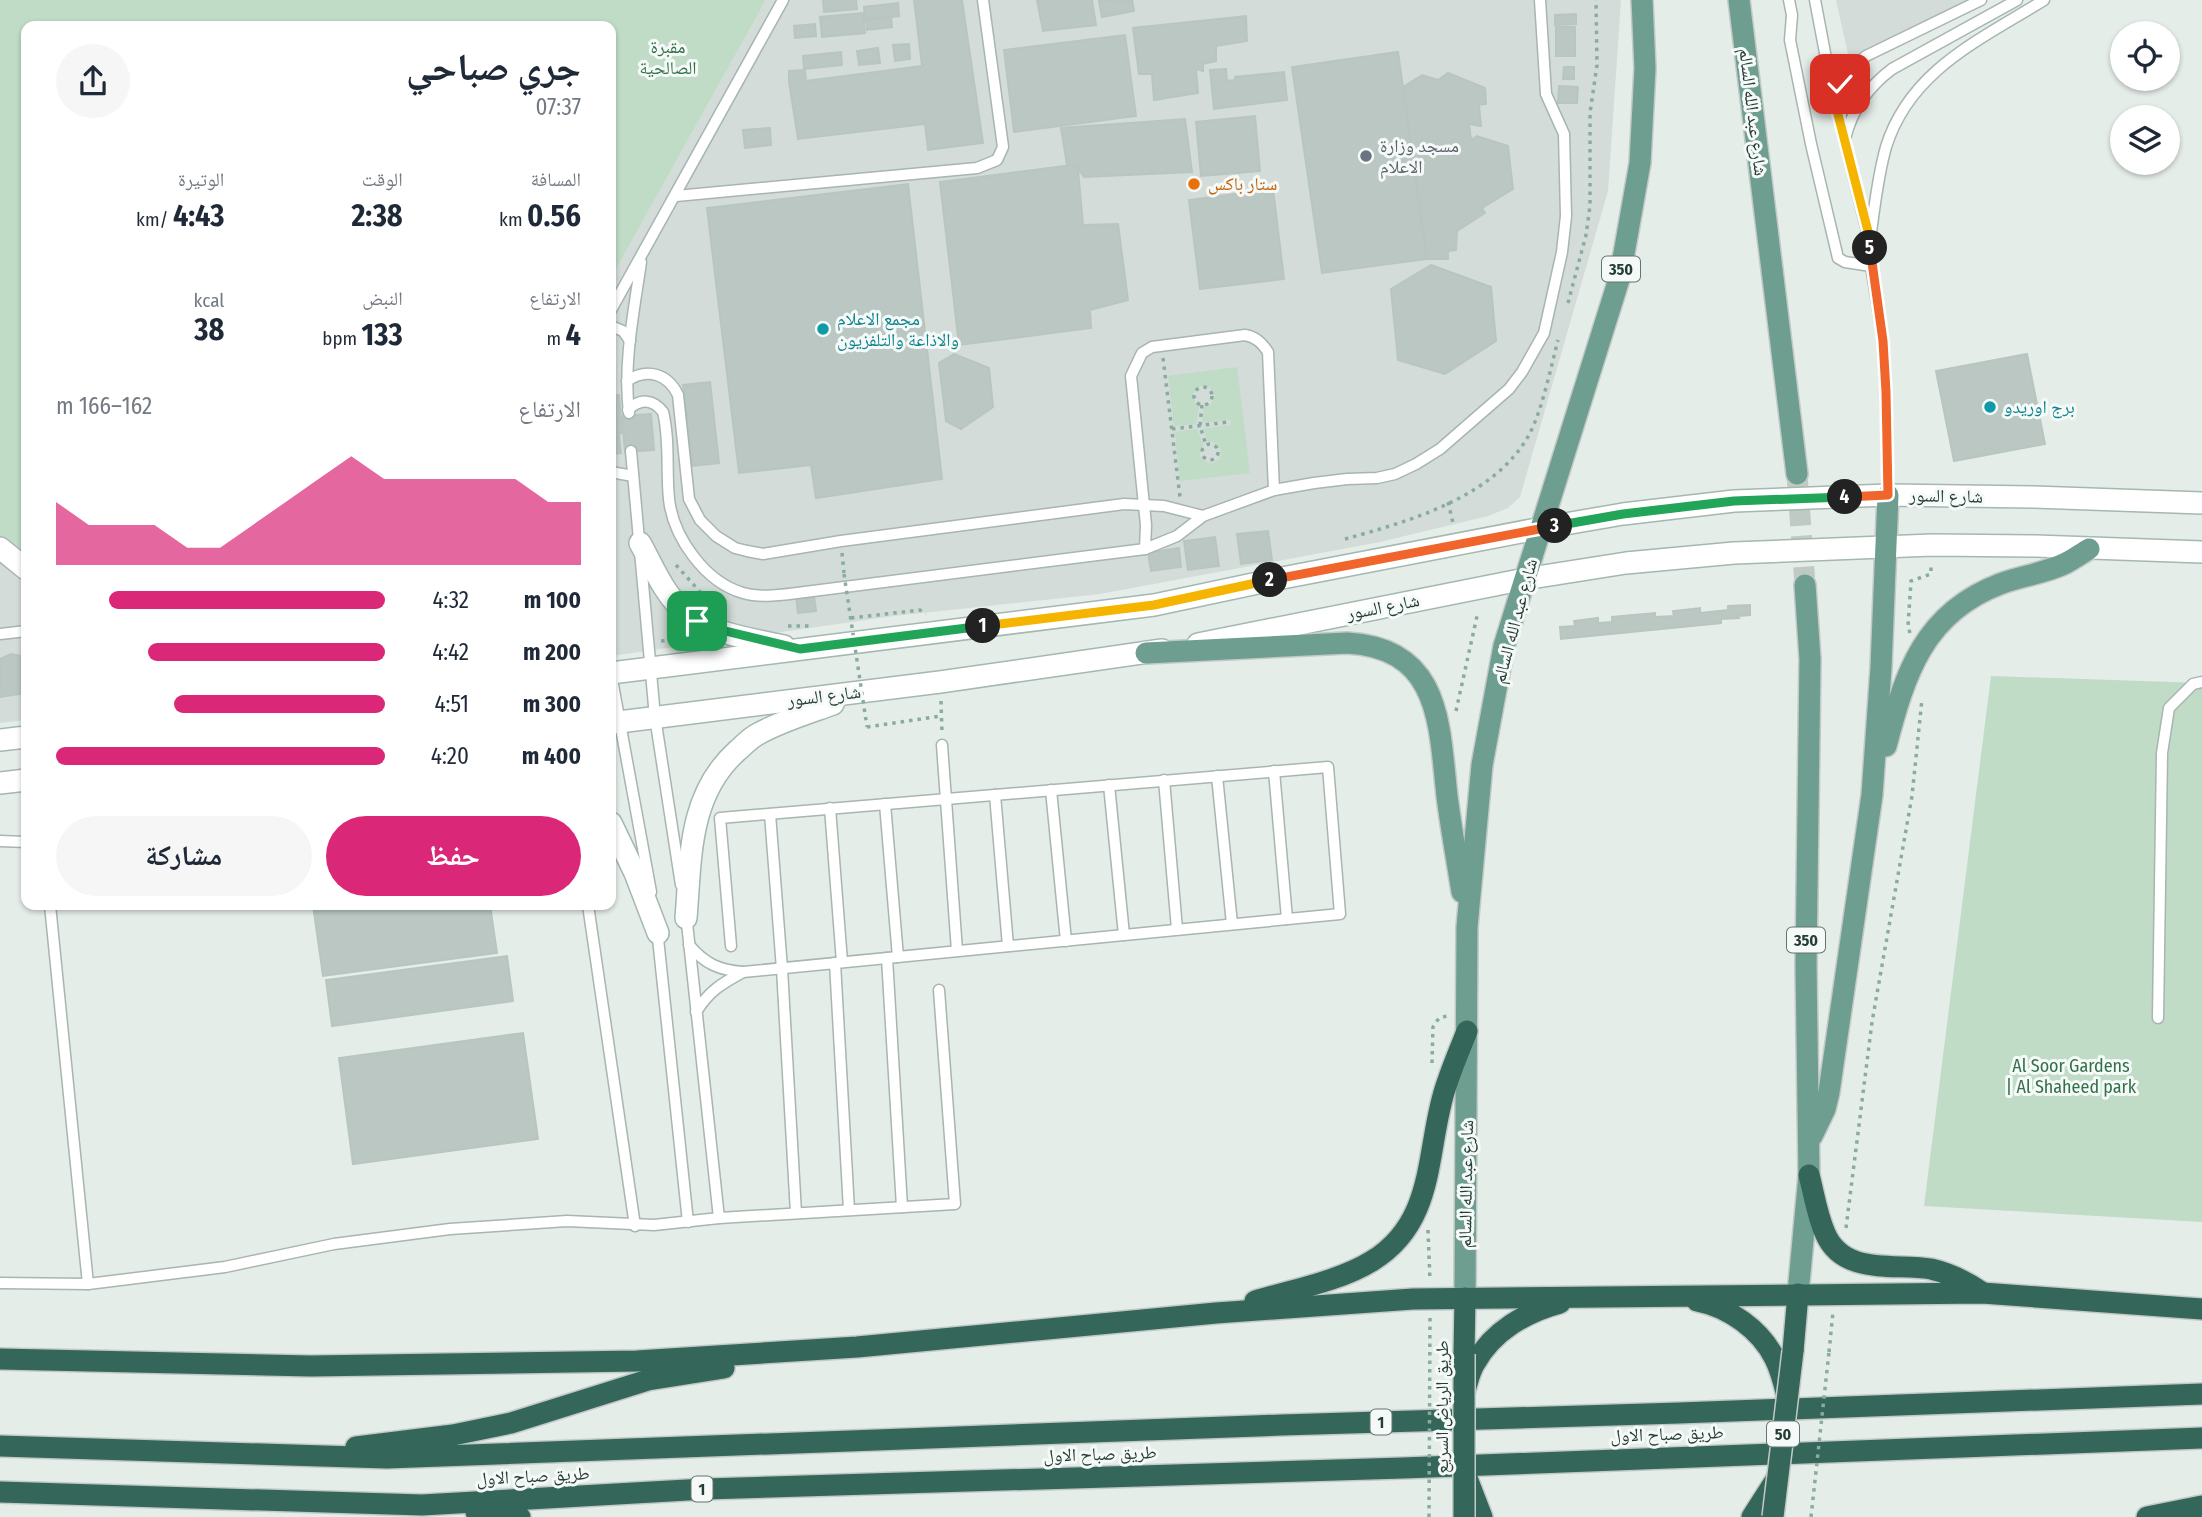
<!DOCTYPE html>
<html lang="ar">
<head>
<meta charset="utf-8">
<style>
	:root { --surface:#fff; --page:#f6f6f7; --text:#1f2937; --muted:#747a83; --accent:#db2777 }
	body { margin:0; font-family:"Fira Sans Condensed","Noto Naskh Arabic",sans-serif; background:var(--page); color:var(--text); direction:rtl; height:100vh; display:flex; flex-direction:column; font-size:26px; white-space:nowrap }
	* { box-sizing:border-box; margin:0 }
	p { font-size:23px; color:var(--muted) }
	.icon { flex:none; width:38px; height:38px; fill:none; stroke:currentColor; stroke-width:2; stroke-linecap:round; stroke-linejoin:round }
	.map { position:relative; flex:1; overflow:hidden; direction:ltr }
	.drawer { position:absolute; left:21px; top:21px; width:595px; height:889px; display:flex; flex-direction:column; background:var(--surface); border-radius:14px; box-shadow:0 2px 5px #0004; direction:rtl }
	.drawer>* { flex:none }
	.buttons { position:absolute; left:2110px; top:21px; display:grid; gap:14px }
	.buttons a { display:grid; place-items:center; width:70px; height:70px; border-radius:50%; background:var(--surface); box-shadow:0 2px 5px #0004; font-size:35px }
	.pin { position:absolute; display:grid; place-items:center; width:60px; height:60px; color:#fff; margin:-30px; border-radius:14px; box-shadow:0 4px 10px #0006 }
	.km { position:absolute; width:35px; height:35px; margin:-18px; border-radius:50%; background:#222; color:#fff; font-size:19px; line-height:35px; text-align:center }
	.round { display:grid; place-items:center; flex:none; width:74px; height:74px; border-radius:37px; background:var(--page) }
	.head { display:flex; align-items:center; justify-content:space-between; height:119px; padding:0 35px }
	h1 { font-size:38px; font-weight:700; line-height:52px }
	.stats { display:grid; grid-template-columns:repeat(3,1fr); gap:10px; height:119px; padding:7px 35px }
	.stats div { display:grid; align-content:center }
	.stats b { font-size:30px; font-weight:700 }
	.stats small { font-size:19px; font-weight:400 }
	.stats p { font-size:19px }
	.chart { height:196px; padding:14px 35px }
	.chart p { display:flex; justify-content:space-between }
	.chart svg { width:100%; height:126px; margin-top:7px; fill:var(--accent); opacity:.7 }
	.button { display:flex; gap:14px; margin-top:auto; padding:14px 35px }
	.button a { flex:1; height:80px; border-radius:42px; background:var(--accent); color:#fff; font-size:28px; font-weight:700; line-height:80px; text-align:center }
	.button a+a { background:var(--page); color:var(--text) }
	ul { padding:0 35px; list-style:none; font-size:23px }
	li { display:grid; grid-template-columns:112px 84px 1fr; align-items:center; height:52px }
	li i { height:18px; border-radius:9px; background:var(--accent) }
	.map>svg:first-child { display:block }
</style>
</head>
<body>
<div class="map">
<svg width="2202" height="1517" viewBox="0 0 2202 1517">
	<rect width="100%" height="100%" fill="#e5ede9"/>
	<g fill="#d3dcd8">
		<polygon points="766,0 1621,0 1608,191 1520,497 1508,508 1488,516 1380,542 1100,594 894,616 611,656 611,278"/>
		<polygon points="1836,0 1971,0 1850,63"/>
		<polygon points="0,541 26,562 26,720 0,723"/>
	</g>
	<g fill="#c0dbc6">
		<polygon points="0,0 766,0 611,278 611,26 26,26 26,562 0,541"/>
		<path d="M1237 367 1250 473 1180 481 1175 432 1197 429 1203 444 1200 454 1201 459 1211 464 1220 459 1221 449 1213 442H1208L1203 429 1231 425V420L1202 423 1204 407 1211 405C1215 398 1215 392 1209 387L1200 386C1192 391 1191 400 1199 406L1196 424 1174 426 1168 376Z"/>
		<polygon points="1991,676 2202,683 2202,1222 1924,1206"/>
	</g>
	<g fill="#bac7c2" stroke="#b8c6bf" stroke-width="2">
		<polygon points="823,0 856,0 857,9 824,12"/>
		<polygon points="914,0 962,0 983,143 928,150 925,124 798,139 789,82 789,71 805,70 806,81 922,66"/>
		<polygon points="1037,0 1092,0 1096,25 1043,31"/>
		<polygon points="1132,0 1134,11 1102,17 1099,1"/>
		<polygon points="898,3 899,16 865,20 864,7"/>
		<polygon points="863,13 865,33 822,37 820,17"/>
		<polygon points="1576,14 1576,24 1555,25 1555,15"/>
		<polygon points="1246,16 1247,41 1216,46 1216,61 1203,64 1203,71 1196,69 1198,93 1154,100 1152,74 1139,74 1133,28"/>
		<polygon points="891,17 892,27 867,30 866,20"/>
		<polygon points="815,24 816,36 795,38 794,26"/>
		<rect x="1556" y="27" width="19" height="29"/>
		<polygon points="1125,35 1136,116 1014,132 1004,50"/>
		<polygon points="909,44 910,59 895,61 893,45"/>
		<polygon points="878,48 880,63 859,65 857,51"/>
		<polygon points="841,52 842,65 804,69 803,56"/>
		<polygon points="1398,52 1427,259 1322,273 1292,67"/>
		<polygon points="1564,67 1574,67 1574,79 1563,79"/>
		<polygon points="1226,69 1227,81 1235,80 1235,77 1284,72 1287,100 1214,109 1210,70"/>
		<polygon points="1448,73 1485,88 1486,104 1479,105 1481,126 1469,124 1471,140 1477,136 1508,146 1513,189 1482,208 1485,213 1457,231 1456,250 1448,251 1448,259 1427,259 1403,87 1422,75 1438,80"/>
		<polygon points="1559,86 1578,87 1577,103 1558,103"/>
		<polygon points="1255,116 1260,171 1201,176 1196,122"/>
		<polygon points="1185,119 1192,172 1084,177 1077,167 1067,165 1061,128"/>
		<polygon points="770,128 771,145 745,148 743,130"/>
		<polygon points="1072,165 1078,169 1083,225 1118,224 1128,300 1090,310 1091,328 959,345 940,182"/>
		<polygon points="908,184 942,479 816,498 811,465 739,473 707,208"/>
		<polygon points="1273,189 1284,279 1200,289 1189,200"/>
		<polygon points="1431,265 1491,287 1496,341 1445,374 1398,360 1391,289"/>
		<polygon points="954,354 989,368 993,407 961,429 946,421 939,363"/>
		<polygon points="2027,354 2045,444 1954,461 1936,371"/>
		<polygon points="710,382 719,463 692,466 683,385"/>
		<polygon points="619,395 622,433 611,434 611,396"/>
		<polygon points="651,414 654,450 625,452 622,416"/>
		<polygon points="619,435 621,453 611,454 611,436"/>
		<polygon points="1268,531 1272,560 1241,564 1237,534"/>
		<polygon points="1215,537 1219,566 1188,570 1184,541"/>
		<polygon points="1179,548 1181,567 1151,571 1148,553"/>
		<polygon points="814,596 816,611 798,613 796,597"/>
		<polygon points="1750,605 1750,615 1738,616 1739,618 1721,619 1721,623 1561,639 1560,627 1575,626 1574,621 1598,618 1598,623 1612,622 1612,617 1655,613 1655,617 1674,616 1673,611 1700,608 1700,613 1728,610 1728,606"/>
		<polygon points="11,654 26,657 26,693 0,697 0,659"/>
		<polygon points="313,905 490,905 497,953 323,976"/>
		<polygon points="507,956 513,1001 332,1026 326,980"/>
		<polygon points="523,1033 538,1139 353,1164 339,1058"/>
	</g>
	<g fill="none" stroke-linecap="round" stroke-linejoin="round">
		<polyline stroke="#bfcac5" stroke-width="21" stroke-dasharray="21 10" stroke-linecap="butt" points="1797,474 1805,585"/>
		<defs>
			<g id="lane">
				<polyline points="1789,0 1792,15 1790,40 1811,144 1838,258 1845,262 1871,266"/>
				<polyline points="1815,0 1833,95 1869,239 1871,266 1883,340 1886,392 1888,495"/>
				<polyline points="1833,95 1847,74 1866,56 1981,0"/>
				<path d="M1845 139C1852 109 1868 87 1892 69L2017 0"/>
				<polyline points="676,196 977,168 997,160 1003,147 983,0"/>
				<path d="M1871 232C1875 204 1878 175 1886 147 1910 70 1980 40 2044 0"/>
				<polyline points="611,310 783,0"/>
				<polyline points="611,326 623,331 630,341"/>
				<path d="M627 381C647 367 668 374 678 395L689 499 700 520 716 536 735 548 747 551 763 554 841 541 1124 504 1164 506 1203 516"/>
				<path d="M628 410C640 398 653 399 663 412 670 440 666 471 669 499 673 537 705 582 743 593 760 598 780 595 797 593L1145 549 1177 536 1203 516 1274 490 1314 483 1347 479 1377 478 1395 474 1416 464 1440 449 1509 389 1522 372 1544 333 1562 252 1566 216 1564 134 1546 94 1540 0"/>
				<path d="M629 413C623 363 634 311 641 262"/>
				<polyline points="631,451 655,717 681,885"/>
				<polyline points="611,472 633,476"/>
				<path d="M1145 549 1146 525 1131 376 1142 353 1152 347 1245 335C1256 337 1262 343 1268 352L1274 490"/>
				<polyline points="0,634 26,631"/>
				<polyline points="611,674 651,892"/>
				<polyline points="942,745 957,951"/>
				<polyline points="1274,771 1287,919"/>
				<polyline points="1217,776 1232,924"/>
				<polyline points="1164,780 1177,929"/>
				<polyline points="1109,785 1124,935"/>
				<polyline points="1051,790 1066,941"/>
				<polyline points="995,795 1008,946"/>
				<polyline points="885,804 898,957"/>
				<polyline points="830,808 842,962"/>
				<polyline points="770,814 782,969 796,1213"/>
				<polyline points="0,841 26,842"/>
				<polyline points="50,905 88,1284"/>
				<polyline points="588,905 635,1226"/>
				<polyline points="657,929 688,1222"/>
				<path d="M689 945C705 964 719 970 743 972L1340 914 1328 767 720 818 731 946"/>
				<polyline points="887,958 902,1207"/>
				<polyline points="835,963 849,1210"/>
				<path d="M696 1012C709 991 721 984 743 972"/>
				<polyline points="2158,1018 2162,753 2169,708 2193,684 2202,682"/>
				<polyline points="719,1218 955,1204 939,990"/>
				<polyline points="0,1283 88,1284 225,1267 334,1244 450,1229 567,1221 654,1225 719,1218 686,914"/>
			</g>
			<polyline id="street" points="0,548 26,569"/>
			<g id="secondary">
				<path d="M640 543C653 566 664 595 685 612 711 634 751 639 784 646"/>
				<polyline points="1198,644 1525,579 1626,563 1734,553 1932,545 2036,546 2202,552"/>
				<polyline points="611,673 1154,605 1277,579 1542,528 1623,514 1734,501 1888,495 2034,497 2202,503"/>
				<polyline points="611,723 940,682 1162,650"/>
				<polyline points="0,740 26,737"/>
				<polyline points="0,783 26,780"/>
				<polyline points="611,823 635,873 658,933"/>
				<path d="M686 918C691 858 688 795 737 751 743 746 750 738 758 734 781 721 808 713 833 704"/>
			</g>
			<g id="primary">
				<polyline points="1739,0 1797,474"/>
				<path d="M1146 653 1347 643C1441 648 1439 724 1447 796 1451 828 1457 860 1462 892"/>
				<path d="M1886 746C1905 673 1924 613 2000 584 2021 576 2046 573 2066 563 2074 559 2082 553 2089 549"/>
				<polyline points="1812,1136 1825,1109 1829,1092 1872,795 1881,668 1888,495"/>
				<polyline points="1798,1294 1809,1175 1806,965 1810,659 1805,585"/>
				<polyline points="1465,1298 1467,927 1482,765 1504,646 1620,276 1640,163 1645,68 1642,0"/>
			</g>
			<g id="highway">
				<path d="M1809 1175C1814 1194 1817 1215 1825 1233 1843 1276 1894 1263 1931 1269 1949 1273 1965 1281 1980 1291"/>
				<path d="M1255 1301C1292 1290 1340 1281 1372 1261 1434 1223 1426 1157 1443 1096 1449 1074 1459 1052 1467 1031"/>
				<path d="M1697 1301C1729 1307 1761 1330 1775 1359 1781 1371 1784 1384 1787 1396"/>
				<polyline points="1793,1351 1798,1294"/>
				<polyline points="1464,1354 1465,1298"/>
				<polyline points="0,1359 311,1366 637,1361 857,1347 1216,1313 1413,1299 1982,1293 2202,1309"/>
				<path d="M1465 1390C1468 1381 1470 1371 1475 1363 1493 1331 1526 1312 1560 1303"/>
				<polyline points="0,1446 387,1458 1282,1425 1679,1413 2202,1394"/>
				<polyline points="356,1447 453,1435 511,1423 648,1380 724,1368"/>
				<polyline points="1465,1473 1482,1517"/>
				<polyline points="0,1492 422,1505 705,1489 1403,1468 2202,1438"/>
				<polyline points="476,1512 520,1517"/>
				<polyline points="1752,1517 1777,1478"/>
				<polyline points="2147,1517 2202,1506"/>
			</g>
		</defs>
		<use href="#lane" stroke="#a8b5b0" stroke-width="13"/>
		<use href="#street" stroke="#a8b5b0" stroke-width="24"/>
		<use href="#secondary" stroke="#a4b7b0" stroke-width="24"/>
		<use href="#primary" stroke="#c2c9c7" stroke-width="24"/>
		<use href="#highway" stroke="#c2c9c7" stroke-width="24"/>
		<g stroke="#88ada0" stroke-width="3.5" stroke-dasharray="3.5 5" stroke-linecap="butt">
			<polyline points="1568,303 1586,235 1590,206 1590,113 1597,65 1596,0"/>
			<polyline points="1163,358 1180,497"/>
			<circle cx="1203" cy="396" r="9"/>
			<polyline points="1202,405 1200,426 1206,445"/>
			<polyline points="1172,429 1229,422"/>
			<circle cx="1210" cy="452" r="8"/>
			<polyline points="1448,502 1453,523"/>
			<path d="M1345 539C1410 521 1496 497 1530 433 1542 410 1551 367 1558 340"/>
			<polyline points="842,553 844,573"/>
			<polyline points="676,565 710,603"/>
			<polyline points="851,618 920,610 926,614"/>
			<polyline points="788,626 809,626"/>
			<polyline points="1910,633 1908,626 1911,581 1931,574 1931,564"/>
			<polyline points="661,641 682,639 680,634"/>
			<polyline points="941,701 942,732"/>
			<polyline points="1456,711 1477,616"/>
			<polyline points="867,727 941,716"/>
			<polyline points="1432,1063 1433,1027 1439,1018 1447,1016"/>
			<polyline points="1846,1228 1872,1022 1912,796 1922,699"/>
			<polyline points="1428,1230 1430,1281"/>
			<polyline points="1829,1352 1833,1312"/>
		</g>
		<use href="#lane" stroke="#fff" stroke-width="10"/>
		<use href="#street" stroke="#fff" stroke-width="21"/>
		<use href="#secondary" stroke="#fff" stroke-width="21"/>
		<use href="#primary" stroke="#6d9e90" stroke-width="21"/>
		<use href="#highway" stroke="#34665a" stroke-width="21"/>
		<defs>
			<g id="highway-bridge">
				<polyline points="1464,1517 1464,1354"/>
				<polyline points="1773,1517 1793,1351"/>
			</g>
		</defs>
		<use href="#highway-bridge" stroke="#c2c9c7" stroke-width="24" stroke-linecap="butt"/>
		<g stroke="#88ada0" stroke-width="3.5" stroke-dasharray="3.5 5" stroke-linecap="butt">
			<polyline points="844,574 867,727"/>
			<polyline points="1429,1517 1430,1318"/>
			<polyline points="1811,1517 1829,1352"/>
		</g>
		<use href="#highway-bridge" stroke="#34665a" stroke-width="21"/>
	</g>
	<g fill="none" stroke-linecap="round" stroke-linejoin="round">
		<defs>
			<polyline id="split-1" points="697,621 713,628 800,649 983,626"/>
			<polyline id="split-2" points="983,626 1154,605 1270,580"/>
			<polyline id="split-3" points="1270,580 1555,526"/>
			<polyline id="split-4" points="1555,526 1623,514 1734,501 1845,497"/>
			<polyline id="split-5" points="1845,497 1888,495 1886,392 1883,341 1870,248"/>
			<polyline id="split-6" points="1840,84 1833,95 1870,239 1870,248"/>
		</defs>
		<use href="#split-1" stroke="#fff" stroke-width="14"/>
		<use href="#split-2" stroke="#fff" stroke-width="14"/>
		<use href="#split-3" stroke="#fff" stroke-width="14"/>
		<use href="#split-4" stroke="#fff" stroke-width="14"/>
		<use href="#split-5" stroke="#fff" stroke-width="14"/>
		<use href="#split-6" stroke="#fff" stroke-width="14"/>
		<use href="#split-1" stroke="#22a559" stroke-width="9"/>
		<use href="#split-2" stroke="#f5b400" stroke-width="9"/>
		<use href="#split-3" stroke="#f0652b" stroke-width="9"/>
		<use href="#split-4" stroke="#22a559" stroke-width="9"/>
		<use href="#split-5" stroke="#f0652b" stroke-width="9"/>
		<use href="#split-6" stroke="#f5b400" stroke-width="9"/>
	</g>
	<circle fill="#6b7280" stroke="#f5f9f7" stroke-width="2.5" cx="1366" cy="156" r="7"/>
	<circle fill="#e8710a" stroke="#f5f9f7" stroke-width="2.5" cx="1194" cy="184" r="7"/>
	<g fill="#0f9aa8" stroke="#f5f9f7" stroke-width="2.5">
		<circle cx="823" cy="329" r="7"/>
		<circle cx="1990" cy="407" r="7"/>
	</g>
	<g text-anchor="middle" stroke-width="6" stroke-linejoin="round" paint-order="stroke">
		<g fill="#f5f9f7" stroke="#637570" stroke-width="2">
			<rect x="1602" y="256.5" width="38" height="25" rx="5"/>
			<rect x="1787" y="927.5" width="38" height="25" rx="5"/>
			<rect x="1370.5" y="1409.5" width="21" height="25" rx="5"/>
			<rect x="1767" y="1421.5" width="32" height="25" rx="5"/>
			<rect x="691.5" y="1476.5" width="21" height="25" rx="5"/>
		</g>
		<g font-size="16" font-weight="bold" fill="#253d36">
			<text x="1621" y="275">350</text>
			<text x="1806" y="946">350</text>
			<text x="1381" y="1428">1</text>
			<text x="1783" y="1440">50</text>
			<text x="702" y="1495">1</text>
		</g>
		<g font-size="18" fill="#337049" stroke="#f5f9f7">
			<text x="668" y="53">مقبرة<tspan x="668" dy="21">الصالحية</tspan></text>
			<text x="2071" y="1072">Al Soor Gardens<tspan x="2071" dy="21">| Al Shaheed park</tspan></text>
		</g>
		<g font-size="18" fill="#253d36" stroke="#f5f9f7">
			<text transform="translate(1753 112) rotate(83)" y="6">شارع عبد الله السالم</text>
			<text transform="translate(1946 496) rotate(1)" y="6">شارع السور</text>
			<text transform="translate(1383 607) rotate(-11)" y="6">شارع السور</text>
			<text transform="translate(1515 621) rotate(-75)" y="6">شارع عبد الله السالم</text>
			<text transform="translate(824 696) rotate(-7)" y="6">شارع السور</text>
			<text transform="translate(1466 1184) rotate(-89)" y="6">شارع عبد الله السالم</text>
			<text transform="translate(1442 1407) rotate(-90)" y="6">طريق الرياض السريع</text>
			<text transform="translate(1667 1434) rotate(-2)" y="6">طريق صباح الاول</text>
			<text transform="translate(1100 1454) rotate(-2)" y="6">طريق صباح الاول</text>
			<text transform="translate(533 1476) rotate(-3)" y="6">طريق صباح الاول</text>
		</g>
		<g font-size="18" fill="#5b616d" stroke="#f5f9f7" text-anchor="start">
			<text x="1380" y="152">مسجد وزارة<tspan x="1380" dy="21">الاعلام</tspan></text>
		</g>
		<g font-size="18" fill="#c56008" stroke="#f5f9f7" text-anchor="start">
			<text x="1208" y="190">ستار باكس</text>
		</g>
		<g font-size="18" fill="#0d838f" stroke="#f5f9f7" text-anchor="start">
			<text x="837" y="325">مجمع الاعلام<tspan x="837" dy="21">والاذاعة والتلفزيون</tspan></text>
			<text x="2004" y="413">برج اوريدو</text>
		</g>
	</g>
</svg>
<div class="buttons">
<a><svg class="icon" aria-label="locate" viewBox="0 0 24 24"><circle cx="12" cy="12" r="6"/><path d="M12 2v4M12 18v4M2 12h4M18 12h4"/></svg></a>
<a><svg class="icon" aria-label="layers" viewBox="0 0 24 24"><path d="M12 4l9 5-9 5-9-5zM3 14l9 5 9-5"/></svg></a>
</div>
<div class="pin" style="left:697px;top:621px;background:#1e9e55"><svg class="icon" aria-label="arrive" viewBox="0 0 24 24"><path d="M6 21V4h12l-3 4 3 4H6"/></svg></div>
<div class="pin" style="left:1840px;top:84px;background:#d93025"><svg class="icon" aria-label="check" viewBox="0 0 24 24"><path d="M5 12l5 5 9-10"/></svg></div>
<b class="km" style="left:983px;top:626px">1</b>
<b class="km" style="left:1270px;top:580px">2</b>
<b class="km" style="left:1555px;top:526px">3</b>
<b class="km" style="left:1845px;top:497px">4</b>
<b class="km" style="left:1870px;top:248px">5</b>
<section class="drawer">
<div class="head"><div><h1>جري صباحي</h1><p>07:37</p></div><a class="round"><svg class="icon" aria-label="share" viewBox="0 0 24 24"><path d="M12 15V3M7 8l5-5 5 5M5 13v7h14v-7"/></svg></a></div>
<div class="stats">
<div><p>المسافة</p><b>0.56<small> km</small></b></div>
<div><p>الوقت</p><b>2:38</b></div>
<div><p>الوتيرة</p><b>4:43<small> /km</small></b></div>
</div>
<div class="stats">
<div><p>الارتفاع</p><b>4<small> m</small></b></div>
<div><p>النبض</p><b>133<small> bpm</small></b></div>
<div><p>kcal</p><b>38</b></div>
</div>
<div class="chart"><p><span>الارتفاع</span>162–166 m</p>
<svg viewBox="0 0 160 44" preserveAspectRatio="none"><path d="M0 44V22L10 30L20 30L30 30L40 38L50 38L60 30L70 22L80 14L90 6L100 14L110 14L120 14L130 14L140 14L150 22L160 22V44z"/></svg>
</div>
<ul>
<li><b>100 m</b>4:32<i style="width:84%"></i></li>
<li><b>200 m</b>4:42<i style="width:72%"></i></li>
<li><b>300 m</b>4:51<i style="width:64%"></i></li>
<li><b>400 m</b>4:20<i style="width:100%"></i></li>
</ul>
<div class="button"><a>حفظ</a><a>مشاركة</a></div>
</section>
</div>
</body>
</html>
